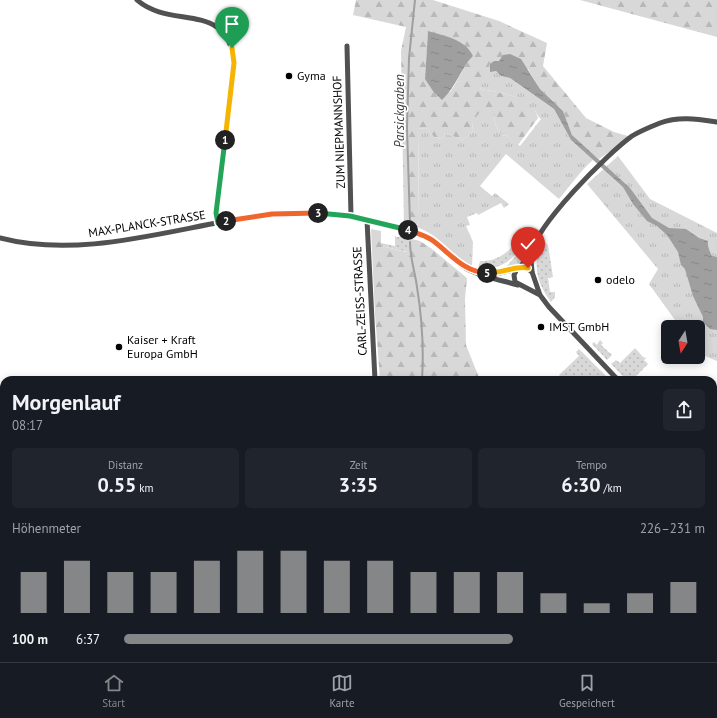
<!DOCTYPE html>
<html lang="de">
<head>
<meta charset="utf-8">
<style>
	:root { --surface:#171b24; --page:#20242c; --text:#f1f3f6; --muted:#9ea1a6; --line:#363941; --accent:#858687 }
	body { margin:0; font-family:"PT Sans",sans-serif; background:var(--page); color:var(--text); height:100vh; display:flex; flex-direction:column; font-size:15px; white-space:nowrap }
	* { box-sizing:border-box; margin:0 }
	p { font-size:13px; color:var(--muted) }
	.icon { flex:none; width:22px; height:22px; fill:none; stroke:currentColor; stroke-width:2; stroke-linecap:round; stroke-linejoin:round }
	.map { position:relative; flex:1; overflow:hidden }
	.panel { position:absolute; left:0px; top:376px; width:717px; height:286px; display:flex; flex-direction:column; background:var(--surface); border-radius:12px 12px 0 0; box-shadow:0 2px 10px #0003 }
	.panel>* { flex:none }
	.needle { width:26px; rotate:191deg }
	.fabs { position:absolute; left:661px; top:320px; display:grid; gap:8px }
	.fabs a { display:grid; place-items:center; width:44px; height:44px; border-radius:6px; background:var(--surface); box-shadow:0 2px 10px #0003; font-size:20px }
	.pin { position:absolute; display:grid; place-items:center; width:34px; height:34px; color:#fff; margin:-41px -17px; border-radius:50% 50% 50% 0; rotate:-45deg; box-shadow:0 0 4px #0007 }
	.pin .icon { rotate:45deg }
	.km { position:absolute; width:20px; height:20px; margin:-10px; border-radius:50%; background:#222; color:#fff; font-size:11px; line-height:20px; text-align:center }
	.round { display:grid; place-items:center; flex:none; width:42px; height:42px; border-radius:6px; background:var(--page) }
	.headline { display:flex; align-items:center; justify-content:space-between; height:68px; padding:0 12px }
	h1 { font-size:22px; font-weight:800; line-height:30px }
	.figures { display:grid; grid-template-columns:repeat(3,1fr); gap:6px; height:68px; padding:4px 12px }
	.figures div { display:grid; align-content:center; border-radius:6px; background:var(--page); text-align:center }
	.figures b { font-size:20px; font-weight:800 }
	.figures small { font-size:11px; font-weight:400 }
	.figures p { font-size:11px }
	.chart { height:112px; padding:8px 12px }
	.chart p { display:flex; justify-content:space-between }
	.chart svg { width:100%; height:72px; margin-top:4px; stroke:var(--accent); stroke-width:6 }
	ul { padding:0 12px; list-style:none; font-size:13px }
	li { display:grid; grid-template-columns:64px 48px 1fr; align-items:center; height:30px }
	li i { height:10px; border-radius:5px; background:var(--accent) }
	.menu { display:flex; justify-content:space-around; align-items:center; height:56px; border-top:1px solid var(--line); background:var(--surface); font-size:11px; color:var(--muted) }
	.menu a { display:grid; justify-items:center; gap:2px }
	.menu .current { color:var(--accent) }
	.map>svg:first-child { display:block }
</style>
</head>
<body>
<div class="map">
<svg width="717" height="662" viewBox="0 0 717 662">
	<defs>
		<pattern id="grass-dots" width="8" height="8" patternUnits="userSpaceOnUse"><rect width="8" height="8" fill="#d8d8d8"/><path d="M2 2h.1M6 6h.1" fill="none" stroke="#b8b8b8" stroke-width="1.8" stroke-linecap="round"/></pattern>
		<pattern id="forest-firs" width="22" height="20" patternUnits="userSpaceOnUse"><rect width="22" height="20" fill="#d8d8d8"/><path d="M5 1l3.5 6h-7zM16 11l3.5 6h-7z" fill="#b8b8b8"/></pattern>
		<pattern id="park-tufts" width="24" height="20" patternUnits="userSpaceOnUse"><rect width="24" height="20" fill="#d8d8d8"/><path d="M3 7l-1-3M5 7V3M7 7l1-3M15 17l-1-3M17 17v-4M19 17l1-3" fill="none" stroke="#b8b8b8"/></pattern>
		<pattern id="water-ripples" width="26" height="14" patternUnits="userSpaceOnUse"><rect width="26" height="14" fill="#9f9f9f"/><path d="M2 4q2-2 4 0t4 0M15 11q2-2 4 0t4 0" fill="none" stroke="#878787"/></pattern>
	</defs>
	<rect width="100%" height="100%" fill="#fff"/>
	<g fill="url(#grass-dots)">
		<path d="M526 230 532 235C516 254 507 271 478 268L480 261C502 262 514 246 526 230Z"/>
		<polygon points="395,235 396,237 399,237 400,236 408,238 408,252 381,246 381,243 395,246"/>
		<path d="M532 237 534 238C524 253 527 263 508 270L507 266Z"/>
		<path d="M543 240 548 245 553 277 548 278 550 292H555V297L551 302C537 284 531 262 543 240Z"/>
		<polygon points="600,340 603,343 601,345 612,355 607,360 592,344 594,342 597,345"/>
		<polygon points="635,348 643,357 646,358 644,360 648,364 632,380 627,380 611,364 616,360 620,363"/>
		<polygon points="579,349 610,380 564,380 559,375 579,356 576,352"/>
		<polygon points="491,658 551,658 551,662 492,662"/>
	</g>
	<g fill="url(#forest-firs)" fill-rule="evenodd">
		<path d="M356 0H433L499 21 547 43 543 66 586 118 614 132 631 137 599 159 588 151 572 135 563 111 540 89 528 69 494 61 480 89C498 92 533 96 538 118L518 145 507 136 502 135C496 127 493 123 495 113L472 122 473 131 463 140 447 134 441 139 434 137 426 128 418 129 419 220 415 232 404 229 401 51 406 27 353 15ZM428 32 473 56C463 66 459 80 450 92L425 79Z"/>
		<polygon points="580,0 717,0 717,37"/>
		<polygon points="371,229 381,231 381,246 407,252 408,238 420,241 432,249 467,278 465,299 466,345 480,380 380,380 375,314"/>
		<polygon points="665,658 698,658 697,662 676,662"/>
	</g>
	<g fill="url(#park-tufts)">
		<path d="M490 64V71H496L501 76 510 78 554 109 571 140 593 160C580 171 571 185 559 199L506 154 480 186 492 196 495 193 509 204 504 208 501 203 478 215 477 213 467 217 470 225 466 226 473 242 472 266C449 254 443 237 417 227L419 220V208L418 129 426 128 434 137 441 139 447 134 463 140 473 131 472 122 480 112 493 109 495 113C493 123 496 127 502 135L507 136 520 146 541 119C537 116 536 110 531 107 517 94 498 92 480 89Z"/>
		<polygon points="618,156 650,199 717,233 717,361 705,356 698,348 698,327 680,327 649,284 658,269 587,184"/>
		<polygon points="713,575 717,575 717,662 697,662 698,658 713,658"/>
		<polygon points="398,658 492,658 493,662 397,662"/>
	</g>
	<g fill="url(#water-ripples)">
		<path d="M428 31C445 36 465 39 473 56 460 69 457 86 442 100L433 91 425 79Z"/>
		<path d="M510 54 521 59 540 89 563 111 572 135 630 188 652 218 669 228 686 229 699 238 708 241C707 245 710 253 712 256L717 257V330L710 329 703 322V317L693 296 685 269 681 265 678 252 667 235 657 226 647 221 633 204 623 187 571 140 554 109 510 78 501 76 496 71 490 72V64L494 61H499L503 55Z"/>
	</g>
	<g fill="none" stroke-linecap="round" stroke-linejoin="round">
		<g stroke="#9f9f9f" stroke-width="2">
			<polyline points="410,223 407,128 409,58 415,0"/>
			<path d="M410 242C410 258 415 272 417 287 422 318 424 349 422 380"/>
			<polyline points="390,662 390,658"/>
		</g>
		<g stroke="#515151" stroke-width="5">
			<path d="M137 0C171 30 229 0 234 63L216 213 218 223"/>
			<polyline points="347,46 351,216"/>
			<polyline points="367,220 375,380"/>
			<path d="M0 238C88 261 184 224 272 214 323 209 372 219 421 234 438 242 449 258 465 268 480 277 501 280 518 285"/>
			<polyline points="519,268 531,254"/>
			<path d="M532 272C532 266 530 260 531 254 536 225 607 154 632 136 640 131 650 127 660 123 679 116 697 119 717 122"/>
			<polyline points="487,274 496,274 517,269"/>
			<polyline points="540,295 515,282 514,275 517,269 526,267 532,272 540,295 549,307 618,380"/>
			<polyline points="0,438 4,437"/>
			<polyline points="713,469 717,470"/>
			<polyline points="0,634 4,634"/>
			<polyline points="320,662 325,658"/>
		</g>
	</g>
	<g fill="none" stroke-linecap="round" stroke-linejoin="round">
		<defs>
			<polyline id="split-1" points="225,140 234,63 232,48"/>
			<polyline id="split-2" points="225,140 216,213 218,223 226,221"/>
			<polyline id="split-3" points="226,221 272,214 318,213"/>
			<polyline id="split-4" points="318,213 350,216 408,230"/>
			<path id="split-5" d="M408 230C416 233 425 235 432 240 450 253 463 272 487 273"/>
			<path id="split-6" d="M487 273C500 274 517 265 528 268"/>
		</defs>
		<use href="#split-1" stroke="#fff" stroke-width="8"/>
		<use href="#split-2" stroke="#fff" stroke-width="8"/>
		<use href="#split-3" stroke="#fff" stroke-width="8"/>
		<use href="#split-4" stroke="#fff" stroke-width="8"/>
		<use href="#split-5" stroke="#fff" stroke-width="8"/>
		<use href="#split-6" stroke="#fff" stroke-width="8"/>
		<use href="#split-1" stroke="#f5b400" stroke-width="5"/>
		<use href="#split-2" stroke="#22a559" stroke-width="5"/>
		<use href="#split-3" stroke="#f0652b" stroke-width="5"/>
		<use href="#split-4" stroke="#22a559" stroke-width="5"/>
		<use href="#split-5" stroke="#f0652b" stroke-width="5"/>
		<use href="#split-6" stroke="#f5b400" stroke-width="5"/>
	</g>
	<g fill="#000" stroke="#fff" stroke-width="1.5">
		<circle cx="289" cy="76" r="4"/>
		<circle cx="598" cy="280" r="4"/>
		<circle cx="541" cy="327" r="4"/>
		<circle cx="119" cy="347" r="4"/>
	</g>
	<g text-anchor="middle" stroke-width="3.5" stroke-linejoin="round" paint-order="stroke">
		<g font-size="12" fill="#000" stroke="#fff" text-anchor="start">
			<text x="297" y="80">Gyma</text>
			<text x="606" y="284">odelo</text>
			<text x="549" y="331">IMST GmbH</text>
			<text x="127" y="344">Kaiser + Kraft<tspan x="127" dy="14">Europa GmbH</tspan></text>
		</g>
		<g font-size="12" fill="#000" stroke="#fff">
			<text transform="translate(339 132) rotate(-92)" y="4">ZUM NIEPMANNSHOF</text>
			<text transform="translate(147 224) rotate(-9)" y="4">MAX-PLANCK-STRASSE</text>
			<text transform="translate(360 301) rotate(-93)" y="4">CARL-ZEISS-STRASSE</text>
		</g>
		<g font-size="13" font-style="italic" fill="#404040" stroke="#fff">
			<text transform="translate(399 111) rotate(-90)" y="5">Parsickgraben</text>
		</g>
	</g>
</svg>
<div class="fabs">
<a><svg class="needle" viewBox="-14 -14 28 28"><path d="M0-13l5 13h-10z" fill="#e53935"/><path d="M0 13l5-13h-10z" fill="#9ea1a6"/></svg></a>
</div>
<div class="pin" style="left:232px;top:48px;background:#1e9e55"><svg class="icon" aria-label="arrive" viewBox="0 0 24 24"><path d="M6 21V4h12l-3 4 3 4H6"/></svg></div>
<div class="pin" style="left:528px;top:268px;background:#d93025"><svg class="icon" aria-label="check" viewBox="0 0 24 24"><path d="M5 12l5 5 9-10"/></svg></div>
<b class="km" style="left:225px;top:140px">1</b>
<b class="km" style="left:226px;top:221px">2</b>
<b class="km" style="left:318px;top:213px">3</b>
<b class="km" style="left:408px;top:230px">4</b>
<b class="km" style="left:487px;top:273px">5</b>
<section class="panel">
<div class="headline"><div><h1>Morgenlauf</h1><p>08:17</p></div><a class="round"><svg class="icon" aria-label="share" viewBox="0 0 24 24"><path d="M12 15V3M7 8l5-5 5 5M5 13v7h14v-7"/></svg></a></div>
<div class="figures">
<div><p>Distanz</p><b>0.55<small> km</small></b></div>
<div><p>Zeit</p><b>3:35</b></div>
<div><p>Tempo</p><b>6:30<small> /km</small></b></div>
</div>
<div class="chart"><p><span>Höhenmeter</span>226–231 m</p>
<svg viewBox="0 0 160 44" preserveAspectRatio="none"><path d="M5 44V19M15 44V12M25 44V19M35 44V19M45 44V12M55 44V6M65 44V6M75 44V12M85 44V12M95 44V19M105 44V19M115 44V19M125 44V32M135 44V38M145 44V32M155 44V25"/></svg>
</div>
<ul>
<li><b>100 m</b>6:37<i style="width:67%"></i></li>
</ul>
</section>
</div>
<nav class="menu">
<a class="current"><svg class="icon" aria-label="home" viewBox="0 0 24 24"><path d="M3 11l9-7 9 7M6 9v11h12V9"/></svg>Start</a>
<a><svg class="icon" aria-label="map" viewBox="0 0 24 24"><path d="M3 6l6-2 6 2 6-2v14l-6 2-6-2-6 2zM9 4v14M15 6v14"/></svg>Karte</a>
<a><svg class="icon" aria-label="saved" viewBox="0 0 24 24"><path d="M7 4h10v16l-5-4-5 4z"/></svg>Gespeichert</a>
</nav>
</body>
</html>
